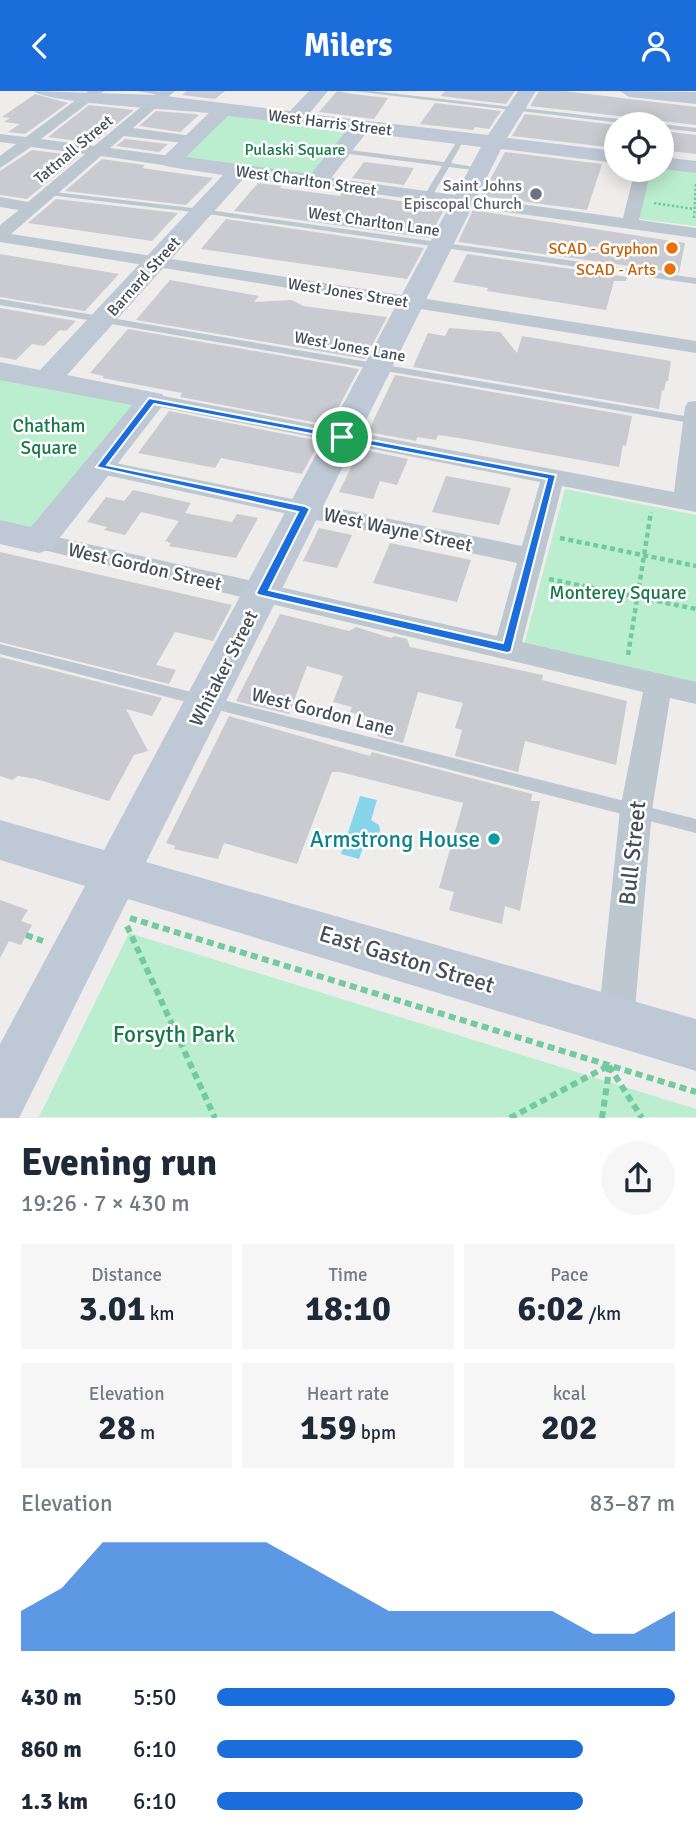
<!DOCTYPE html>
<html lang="en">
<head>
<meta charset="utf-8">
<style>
	:root { --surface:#fff; --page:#f6f6f7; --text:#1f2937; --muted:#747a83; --accent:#1a6ddb }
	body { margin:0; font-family:Signika,sans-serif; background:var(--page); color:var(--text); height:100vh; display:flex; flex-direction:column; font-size:26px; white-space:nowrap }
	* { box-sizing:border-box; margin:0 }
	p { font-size:23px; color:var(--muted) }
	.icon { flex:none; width:38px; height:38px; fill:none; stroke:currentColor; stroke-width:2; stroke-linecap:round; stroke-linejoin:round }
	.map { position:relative; height:1027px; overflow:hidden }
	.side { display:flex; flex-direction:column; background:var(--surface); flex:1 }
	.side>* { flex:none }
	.buttons { position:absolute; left:604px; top:21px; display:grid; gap:14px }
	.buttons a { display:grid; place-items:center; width:70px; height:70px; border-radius:50%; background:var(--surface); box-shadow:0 4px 18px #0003; font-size:35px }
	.pin { position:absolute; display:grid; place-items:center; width:60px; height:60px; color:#fff; margin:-30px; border:4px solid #fff; border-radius:50%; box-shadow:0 2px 7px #0007 }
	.round { display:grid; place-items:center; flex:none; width:74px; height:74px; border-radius:37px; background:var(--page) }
	.headline { display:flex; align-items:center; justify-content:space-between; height:119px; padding:0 21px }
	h1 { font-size:38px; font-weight:700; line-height:52px }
	.figures { display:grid; grid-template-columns:repeat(3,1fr); gap:10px; height:119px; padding:7px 21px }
	.figures div { display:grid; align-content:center; border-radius:0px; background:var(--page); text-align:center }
	.figures b { font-size:35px; font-weight:700 }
	.figures small { font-size:19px; font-weight:400 }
	.figures p { font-size:19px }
	.chart { height:196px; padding:14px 21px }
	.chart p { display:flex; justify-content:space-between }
	.chart svg { width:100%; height:126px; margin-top:7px; fill:var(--accent); opacity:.7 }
	ul { padding:0 21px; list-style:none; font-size:23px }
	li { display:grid; grid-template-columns:112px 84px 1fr; align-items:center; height:52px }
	li i { height:18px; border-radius:9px; background:var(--accent) }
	header { display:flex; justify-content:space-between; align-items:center; height:91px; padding:0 21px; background:var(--accent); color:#fff; font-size:32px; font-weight:700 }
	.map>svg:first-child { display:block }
</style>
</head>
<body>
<header><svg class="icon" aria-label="back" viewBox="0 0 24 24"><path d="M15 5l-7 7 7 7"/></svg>Milers<svg class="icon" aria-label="person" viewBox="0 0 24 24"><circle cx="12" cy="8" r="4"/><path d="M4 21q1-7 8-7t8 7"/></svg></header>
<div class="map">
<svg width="696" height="1027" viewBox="0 0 696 1027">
	<rect width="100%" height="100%" fill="#efecec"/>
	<g fill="#baeece">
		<polygon points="226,23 352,38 315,88 179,71"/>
		<polygon points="662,75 696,79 696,135 639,128 650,79 662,79"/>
		<polygon points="0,286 137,314 25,454 0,447"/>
		<polygon points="565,398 696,424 696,599 523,558"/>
		<polygon points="129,842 696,1018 696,1026 39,1026"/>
	</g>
	<polygon fill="#87d5ea" points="360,705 377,709 371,729 379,734 380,740 376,744 367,745 359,768 341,763"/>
	<g fill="#c9cbd1">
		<polygon points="187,0 225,0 215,8 182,4"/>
		<polygon points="337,0 353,3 388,7 374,28 319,21"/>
		<polygon points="445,0 515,0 506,13 440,5"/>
		<polygon points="539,0 564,0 696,16 696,34 662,30 650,33 645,28 530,15"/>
		<polygon points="35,3 68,12 25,43 8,41 20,33 4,31 10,27 2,26"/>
		<polygon points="435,12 501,20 489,38 475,36 473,39 420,33"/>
		<polygon points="89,14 134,19 93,52 48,46"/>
		<polygon points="156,20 194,23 199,24 180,41 139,35"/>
		<polygon points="525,23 616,34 616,57 512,45"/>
		<polygon points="662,40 696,44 696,63 662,59"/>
		<polygon points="125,48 168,53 159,61 116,55"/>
		<polygon points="32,59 79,65 27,108 0,104 0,80"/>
		<polygon points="505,61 602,73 587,119 481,105"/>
		<polygon points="102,68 145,74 142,77 213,87 186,114 65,100"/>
		<polygon points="364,71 414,77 404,94 352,87"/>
		<polygon points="258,92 282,95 280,97 340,105 342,101 445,117 429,147 234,120"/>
		<polygon points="56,108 178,122 152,150 28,132"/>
		<polygon points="473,119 685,152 679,182 458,151"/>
		<polygon points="226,128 424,157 407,188 201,158"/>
		<polygon points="0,163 41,170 119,183 85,220 0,206"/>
		<polygon points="467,163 627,186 626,190 614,190 606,219 487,200 488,197 453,191"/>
		<polygon points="170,189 259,205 254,211 292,209 303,215 387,226 365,268 136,229"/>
		<polygon points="0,217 76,230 66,240 60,239 44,255 32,253 16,269 0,266"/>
		<polygon points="449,237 500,241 517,262 522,245 671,270 668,290 666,290 664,300 662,299 659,318 413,276 428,242 445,245"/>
		<polygon points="128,238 359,278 329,334 180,306 182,302 102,287 104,285 90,282"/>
		<polygon points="395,284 632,325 626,355 623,354 619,376 459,347 438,344 436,349 417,346 416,350 368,341"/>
		<polygon points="169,320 320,350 302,383 221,367 215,377 138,362"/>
		<polygon points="360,358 408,368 397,394 380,390 373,408 339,401"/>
		<polygon points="446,385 511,397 499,434 432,421"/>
		<polygon points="133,399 191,412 185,422 232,431 237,423 258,427 236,467 169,455 171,452 165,450 179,430 141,421 125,444 104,439 107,436 87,431 106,406 124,410"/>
		<polygon points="319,437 352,444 337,477 303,470"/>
		<polygon points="390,452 471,469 457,511 373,492"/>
		<polygon points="0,461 232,514 213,550 175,541 156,574 176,579 169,593 0,551"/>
		<polygon points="280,523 349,540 356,536 391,547 394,545 407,548 410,556 543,584 542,589 627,610 616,674 525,650 518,681 455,665 462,639 455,637 463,612 418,601 403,652 377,645 382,630 350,621 352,616 333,611 343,585 307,575 289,623 236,610"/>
		<polygon points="0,566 162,607 152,625 126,618 148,660 134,664 109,710 36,688 18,685 12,689 0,685"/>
		<polygon points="229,625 370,665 372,661 532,703 531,710 540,710 520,820 505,815 502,833 449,819 454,801 439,797 463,712 340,681 332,681 297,773 224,752 218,768 174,758 175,755 166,752"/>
		<polygon points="0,809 28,819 21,830 32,834 21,854 9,850 0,867"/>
	</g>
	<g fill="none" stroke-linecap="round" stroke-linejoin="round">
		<g stroke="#72cba0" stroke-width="2.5" stroke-dasharray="2.5 2" stroke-linecap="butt">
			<polyline points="654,112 694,118"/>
			<polyline points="694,127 696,91"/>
		</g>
		<g stroke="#72cba0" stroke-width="4.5" stroke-dasharray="5 3.5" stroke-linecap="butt">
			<polyline points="560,447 696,475"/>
			<polyline points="549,488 696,518"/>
			<polyline points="628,564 651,421"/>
		</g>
		<g stroke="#72cba0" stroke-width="6" stroke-dasharray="7 4.5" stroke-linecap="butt">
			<polyline points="130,827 696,1001"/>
			<polyline points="127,835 215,1027"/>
			<polyline points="26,844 43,850"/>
			<polyline points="609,975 642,1027"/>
			<polyline points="510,1027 608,975"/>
			<polyline points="602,1027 610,973"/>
		</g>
		<g fill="#bdc7cf" fill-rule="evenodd">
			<polygon points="137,0 156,0 168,3 165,5"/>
			<polygon points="353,0 372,0 645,31 648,33 630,33"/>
			<polygon points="661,33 662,33 696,37 696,41 662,37"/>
			<polygon points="462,45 465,47 451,72 485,78 481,80 449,76 432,105 428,107 424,105 442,75 342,62 339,60 342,58 444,71 459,47"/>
			<polygon points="45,100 201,118 696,187 696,193 201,122 48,104 45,104"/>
			<polygon points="0,208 696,327 696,333 0,214"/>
			<polygon points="0,553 696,728 696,742 0,563"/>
		</g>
		<g fill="#bdc7cf" fill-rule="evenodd">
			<polygon points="88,0 104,0 41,48 94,55 160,0 175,0 133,37 192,45 199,49 192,53 124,45 110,57 170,65 178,70 170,75 101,65 11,143 696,250 696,262 0,151 0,134 19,119 0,116 0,106 28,111 85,63 31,56 0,77 0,65 16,53 0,51 0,43 26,46"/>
			<polygon points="635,79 651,79 639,129 696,137 696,147 317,95 309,90 317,85 623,127"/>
			<polygon points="152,303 674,401 685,316 688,311 696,310 696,421 562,395 522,551 696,591 696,613 670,607 652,719 634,930 629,943 616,948 603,943 598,930 620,719 643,601 39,458 30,456 27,450 30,444 39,442 497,545 517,472 101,383 93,381 90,376 93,371 101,369 522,455 540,391 145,313 141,309 145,305"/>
		</g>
		<g fill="#bfc9d6" fill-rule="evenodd">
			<path d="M34 0 157 4 290 20 309 0H328L309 23 488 44 518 0H536L507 47 616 60V72L501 58 146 771 696 928V980L128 808 19 1027H0V953L85 795 0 769V729L104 759 481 56 366 42 325 95 317 97 244 87 67 284 162 303 167 309 51 458 39 462 0 453V429L31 436 132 314 0 289V271L40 279 223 84 170 76 163 74 159 70 209 22C183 19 44 12 34 0ZM228 25 347 39 311 83 186 66Z"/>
			<polygon points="620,0 696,1 696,13 629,6"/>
			<polygon points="662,66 696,70 696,82 662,78"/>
		</g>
	</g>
	<path fill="#1a6ddb" stroke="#fff" stroke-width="2" fill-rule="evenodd" d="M149 307 556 384 511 561 507 562 258 504 256 502 298 421 96 376ZM154 313 547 388 503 552 269 499 310 418 305 415 107 374Z"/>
	<circle fill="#6b7280" stroke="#fff" stroke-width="2.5" cx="536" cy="103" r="7"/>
	<g fill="#e8710a" stroke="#fff" stroke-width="2.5">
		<circle cx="672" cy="157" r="7"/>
		<circle cx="670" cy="178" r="7"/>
	</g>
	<circle fill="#0f9aa8" stroke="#fff" stroke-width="2.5" cx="494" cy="748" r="7"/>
	<g text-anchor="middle" stroke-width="5" stroke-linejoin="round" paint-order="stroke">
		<g font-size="16" fill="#454f59" stroke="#fff">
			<text transform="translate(330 31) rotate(7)" y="6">West Harris Street</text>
			<text transform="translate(73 58) rotate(-40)" y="6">Tattnall Street</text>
			<text transform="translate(306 89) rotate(8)" y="6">West Charlton Street</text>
			<text transform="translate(374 130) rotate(8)" y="6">West Charlton Lane</text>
			<text transform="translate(143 185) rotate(-48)" y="6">Barnard Street</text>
			<text transform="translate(348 201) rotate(9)" y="6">West Jones Street</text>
			<text transform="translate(350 255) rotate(10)" y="6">West Jones Lane</text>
		</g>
		<g font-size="16" fill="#177949" stroke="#fff">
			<text x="295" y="64">Pulaski Square</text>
		</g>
		<g font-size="16" fill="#5b616d" stroke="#fff" text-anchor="end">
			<text x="522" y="100">Saint Johns<tspan x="522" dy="18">Episcopal Church</tspan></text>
		</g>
		<g font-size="16" fill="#c56008" stroke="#fff" text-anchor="end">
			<text x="658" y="163">SCAD - Gryphon</text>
			<text x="656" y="184">SCAD - Arts</text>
		</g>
		<g font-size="19" fill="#177949" stroke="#fff">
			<text x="49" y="341">Chatham<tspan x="49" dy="22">Square</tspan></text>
			<text x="618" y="508">Monterey Square</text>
		</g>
		<g font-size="19" fill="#454f59" stroke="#fff">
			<text transform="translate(398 438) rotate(12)" y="7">West Wayne Street</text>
			<text transform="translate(145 475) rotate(13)" y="7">West Gordon Street</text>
			<text transform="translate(223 577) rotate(-63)" y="7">Whitaker Street</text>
			<text transform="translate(323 620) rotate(14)" y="7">West Gordon Lane</text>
		</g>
		<g font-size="23" fill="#0d838f" stroke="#fff" text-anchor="end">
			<text x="480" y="756">Armstrong House</text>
		</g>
		<g font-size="23" fill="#454f59" stroke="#fff">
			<text transform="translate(632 762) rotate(-84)" y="8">Bull Street</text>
			<text transform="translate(407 868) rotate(17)" y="8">East Gaston Street</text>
		</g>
		<g font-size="23" fill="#177949" stroke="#fff">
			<text x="174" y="951">Forsyth Park</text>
		</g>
	</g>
</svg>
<div class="buttons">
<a><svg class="icon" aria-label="locate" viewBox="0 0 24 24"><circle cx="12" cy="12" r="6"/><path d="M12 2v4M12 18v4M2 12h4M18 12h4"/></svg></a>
</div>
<div class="pin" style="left:342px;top:346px;background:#1e9e55"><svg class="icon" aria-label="arrive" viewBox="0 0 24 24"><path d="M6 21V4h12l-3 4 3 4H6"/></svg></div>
</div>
<section class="side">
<div class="headline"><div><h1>Evening run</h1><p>19:26 · 7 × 430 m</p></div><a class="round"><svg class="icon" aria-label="share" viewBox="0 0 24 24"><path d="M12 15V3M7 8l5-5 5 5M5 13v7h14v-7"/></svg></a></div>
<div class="figures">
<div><p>Distance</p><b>3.01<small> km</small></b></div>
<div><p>Time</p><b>18:10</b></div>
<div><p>Pace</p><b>6:02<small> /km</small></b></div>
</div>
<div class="figures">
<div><p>Elevation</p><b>28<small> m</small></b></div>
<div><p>Heart rate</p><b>159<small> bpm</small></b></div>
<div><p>kcal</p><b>202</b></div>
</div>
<div class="chart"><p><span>Elevation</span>83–87 m</p>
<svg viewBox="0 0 160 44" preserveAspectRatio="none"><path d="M0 44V30L10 22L20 6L30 6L40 6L50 6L60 6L70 14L80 22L90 30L100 30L110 30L120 30L130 30L140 38L150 38L160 30V44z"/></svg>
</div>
<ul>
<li><b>430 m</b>5:50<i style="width:100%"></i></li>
<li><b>860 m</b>6:10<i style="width:80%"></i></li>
<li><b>1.3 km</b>6:10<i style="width:80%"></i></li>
</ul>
</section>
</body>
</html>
